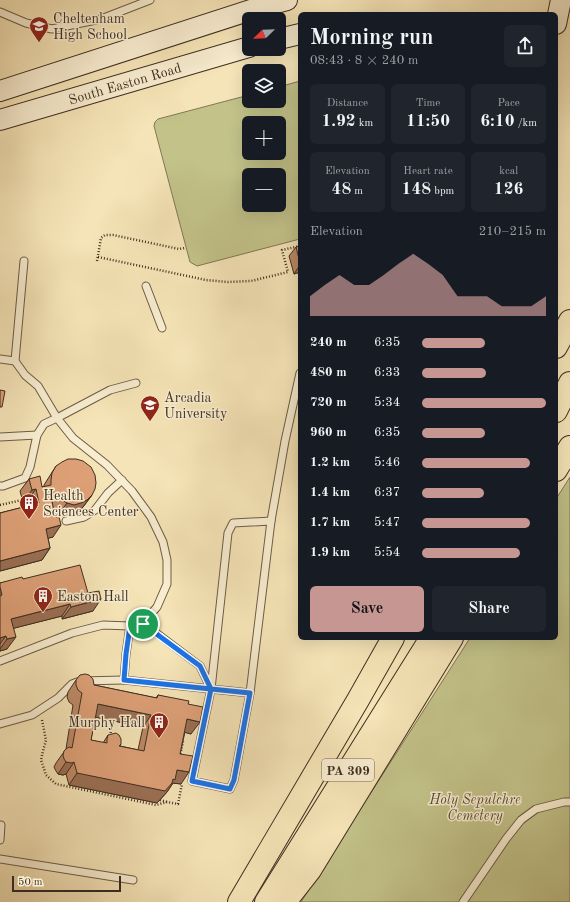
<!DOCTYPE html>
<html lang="en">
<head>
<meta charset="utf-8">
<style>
	:root { --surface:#171b24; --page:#20242c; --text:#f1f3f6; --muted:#9ea1a6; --accent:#c59692 }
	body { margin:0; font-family:"Old Standard TT",serif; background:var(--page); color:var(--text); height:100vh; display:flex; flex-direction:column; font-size:15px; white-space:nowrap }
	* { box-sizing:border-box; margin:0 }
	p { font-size:13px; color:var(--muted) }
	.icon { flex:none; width:22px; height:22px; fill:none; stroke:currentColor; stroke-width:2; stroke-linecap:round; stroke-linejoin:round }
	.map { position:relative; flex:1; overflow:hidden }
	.panel { position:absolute; left:298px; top:12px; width:260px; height:628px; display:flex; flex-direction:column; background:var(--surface); border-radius:6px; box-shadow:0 4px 16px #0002 }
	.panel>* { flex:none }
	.needle { width:26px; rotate:247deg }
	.fabs { position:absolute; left:242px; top:12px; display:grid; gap:8px }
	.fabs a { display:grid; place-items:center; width:44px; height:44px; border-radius:6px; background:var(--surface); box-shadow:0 4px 16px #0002; font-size:20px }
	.scale { position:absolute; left:12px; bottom:10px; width:109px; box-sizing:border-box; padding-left:4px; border:2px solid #3e2e21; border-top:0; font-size:11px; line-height:14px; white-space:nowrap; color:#3e2e21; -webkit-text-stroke:3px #f8edd0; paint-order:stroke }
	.pin { position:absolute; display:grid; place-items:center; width:34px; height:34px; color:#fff; margin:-17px; border:2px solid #fff; border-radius:50%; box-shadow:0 1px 4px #0007 }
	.round { display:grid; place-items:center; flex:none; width:42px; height:42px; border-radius:6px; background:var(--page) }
	.overview { display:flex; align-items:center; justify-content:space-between; height:68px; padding:0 12px }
	h1 { font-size:22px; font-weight:800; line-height:30px }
	.stats { display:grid; grid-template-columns:repeat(3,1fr); gap:6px; height:68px; padding:4px 12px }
	.stats div { display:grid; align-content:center; border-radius:6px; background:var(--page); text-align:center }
	.stats b { font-size:17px; font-weight:800 }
	.stats small { font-size:11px; font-weight:400 }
	.stats p { font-size:11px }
	.chart { height:112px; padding:8px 12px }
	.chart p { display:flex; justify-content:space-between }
	.chart svg { width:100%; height:72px; margin-top:4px; fill:var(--accent); opacity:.7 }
	.primary-button { display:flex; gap:8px; margin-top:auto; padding:8px 12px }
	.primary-button a { flex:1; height:46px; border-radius:6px; background:var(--accent); color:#111; font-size:16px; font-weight:800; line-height:46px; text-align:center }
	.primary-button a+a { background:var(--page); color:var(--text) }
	ul { padding:0 12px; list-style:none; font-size:13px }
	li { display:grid; grid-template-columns:64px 48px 1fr; align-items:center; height:30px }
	li i { height:10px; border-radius:5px; background:var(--accent) }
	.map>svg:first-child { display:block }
</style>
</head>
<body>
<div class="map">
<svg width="570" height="902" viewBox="0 0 570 902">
	<rect width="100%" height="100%" fill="#f5e4b7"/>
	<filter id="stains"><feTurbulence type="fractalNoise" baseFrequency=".005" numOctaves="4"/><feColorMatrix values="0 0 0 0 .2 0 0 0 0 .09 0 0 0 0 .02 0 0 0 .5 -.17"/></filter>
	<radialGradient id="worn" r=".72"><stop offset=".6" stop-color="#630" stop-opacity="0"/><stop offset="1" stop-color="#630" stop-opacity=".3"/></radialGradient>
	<g fill="#c2c289" stroke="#807855" fill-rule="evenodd">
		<path d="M300 81V239L197 266 190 262 154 126 155 122 158 119 249 95V101H279V87ZM249 123H279V153H249ZM249 175H279V205H249Z"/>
		<polygon points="570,477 570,902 301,902 470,638 556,638 556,499"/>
	</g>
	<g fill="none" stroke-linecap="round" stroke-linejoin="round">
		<defs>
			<g id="lane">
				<polyline points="0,12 26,23 52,29 101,19 150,0"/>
				<polyline points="24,261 15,361 25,375 38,386 57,418 110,390 136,383"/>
				<polyline points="146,286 162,328"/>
				<polyline points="0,359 15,361"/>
				<polyline points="0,437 37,435"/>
				<polyline points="0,486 3,486 25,478 30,467 37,435 44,424 57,418 73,438 107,465 132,491 151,517 163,542 167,560 167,584 157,607 143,623"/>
				<polyline points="66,521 84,517 95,510 108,493 122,480"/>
				<polyline points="271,521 285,441 300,373"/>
				<polyline points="130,626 143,623 200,666 211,689"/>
				<polyline points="0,661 72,633 103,625 130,626 126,654 124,680 250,693 234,780 230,789 192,781 211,689 228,533 233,523 271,521 250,693"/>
				<polyline points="0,724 32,715 58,698 72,684 80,681 124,680"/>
				<polyline points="0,825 1,825 0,840"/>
				<polyline points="0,859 133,880"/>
				<polyline points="463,902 506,839 521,820 536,809 564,802 570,802"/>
			</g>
			<g id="secondary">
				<polyline points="556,24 561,0"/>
				<polyline points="279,39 300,34"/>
				<polyline points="0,91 257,8 287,0"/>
				<path id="s1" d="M0 120 249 47"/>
			</g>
			<g id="highway">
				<polyline points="556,347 570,321"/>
				<polyline points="556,411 570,383"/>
				<polyline points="556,470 570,447"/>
				<polyline points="239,902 358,700 393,638"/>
				<polyline points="266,902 431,638"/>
				<polyline points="285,902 310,870 452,638"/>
			</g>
		</defs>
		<use href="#lane" stroke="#6c5c46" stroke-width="9"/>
		<use href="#secondary" stroke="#3e2e21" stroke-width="22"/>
		<use href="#highway" stroke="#3e2e21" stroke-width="24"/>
		<g stroke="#3e2e21" stroke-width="2.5" stroke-dasharray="1 2" stroke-linecap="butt">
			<polyline points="98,257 206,280 228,282 251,281 288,272 282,250 300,246"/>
			<polyline points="97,261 101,238 105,235 113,235 179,249 185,248"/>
			<polyline points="0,505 22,500"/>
			<polyline points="42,720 46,740 43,751 41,760 46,775 56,784 156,805 167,802 178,804 182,784"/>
			<polyline points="110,736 113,721"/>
			<polyline points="180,757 183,741"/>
			<polyline points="160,800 167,802"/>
		</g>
		<use href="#lane" stroke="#f8edd0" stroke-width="7"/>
		<use href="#secondary" stroke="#f8edd0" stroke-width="20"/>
		<use href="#highway" stroke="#f5e4b7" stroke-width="22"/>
	</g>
	<g fill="#bd8965" stroke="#3e2e21" fill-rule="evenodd">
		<polygon points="300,246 300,272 294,274 289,256 296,247"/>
		<polygon points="56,466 92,495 83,507 79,512 72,515 65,517 58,515 54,513 53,537 48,538 50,548 42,560 0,571 0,513 28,506 27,501 23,502 20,491 29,479 42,487 44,487 44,485"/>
		<polygon points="23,579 88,593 93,611 62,619 62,616 14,628 7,649 0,651 0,583"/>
		<path d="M76 680 94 685 156 698 158 695 188 704 191 734 185 732 180 754 181 784 173 783 167 792 157 803 69 785 66 774 63 775 58 774 56 771 54 767 56 763 66 749 73 705 69 702 67 697 68 692ZM95 717 143 727 138 750 120 746 121 744 108 735 103 743 91 740Z"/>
	</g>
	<g fill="#9a6f53" stroke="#3e2e21">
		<polygon points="300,265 300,272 294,274"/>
		<polygon points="36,489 27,501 23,502 32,490"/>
		<polygon points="92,495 83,507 79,512 72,515 65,517 58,515 67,503"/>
		<polygon points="61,525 53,537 38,541 46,529"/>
		<polygon points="50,548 42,560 0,571 0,561"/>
		<polygon points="101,599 93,611 62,619 71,607"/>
		<polygon points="70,604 62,616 3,631 11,619"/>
		<polygon points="6,636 0,644 0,638"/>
		<polygon points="16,637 7,649 0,651 0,649 7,639"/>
		<polygon points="98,704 151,715 143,727 90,716"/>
		<polygon points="187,719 200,722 191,734 179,731"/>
		<polygon points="66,762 74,762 66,774 63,775 58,774"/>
		<polygon points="177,770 189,772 181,784 173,783 167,792 157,803 69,785 77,773"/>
	</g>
	<g fill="#dc9f76" stroke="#3e2e21" fill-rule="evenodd">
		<polygon points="300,246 300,263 296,247"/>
		<polygon points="0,390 5,391 2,407 0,407"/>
		<polygon points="68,459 76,459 83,461 91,467 95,475 96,483 95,489 92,495 87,500 81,503 74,505 67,503 62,500 56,496 52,490 50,490 55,517 59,517 61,525 46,529 50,548 0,561 0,513 39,503 36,489 32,490 29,479 40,476 42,487 51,485 51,480 52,473 56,466 62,462"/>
		<polygon points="80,565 88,593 99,591 101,599 71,607 70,604 11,619 16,637 7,639 6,636 0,638 0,596 2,595 0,587 0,583 22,577 23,579"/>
		<path d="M85 674 89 675 93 679 94 685 157 698 158 695 189 701 188 704 203 707 200 722 187 719 180 754 193 756 189 772 177 770 175 780 173 779 172 783 165 791 77 773 74 762 72 763 66 762 64 759 63 755 64 751 66 749 69 747 72 748 82 693 78 690 76 685V680L80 675ZM98 704 151 715 144 751 119 746 121 744V739L119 735 116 733 108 735 107 739V743L91 740Z"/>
	</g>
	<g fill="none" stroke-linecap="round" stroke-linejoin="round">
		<defs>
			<polyline id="route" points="143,624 130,626 126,654 124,680 211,689 192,781 230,789 234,780 250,693 211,689 200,666 143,624"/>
		</defs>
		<use href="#route" stroke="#fff" stroke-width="8"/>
		<use href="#route" stroke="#1a73e8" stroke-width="5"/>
	</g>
	<defs>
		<symbol id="school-pin" viewBox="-11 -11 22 30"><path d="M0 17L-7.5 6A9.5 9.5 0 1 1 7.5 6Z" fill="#8f2418" stroke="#f8edd0"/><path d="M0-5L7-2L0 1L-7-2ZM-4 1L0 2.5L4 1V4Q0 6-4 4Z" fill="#fff"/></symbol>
		<symbol id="university-pin" viewBox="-11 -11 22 30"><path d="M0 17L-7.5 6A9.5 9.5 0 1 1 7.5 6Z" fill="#8f2418" stroke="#f8edd0"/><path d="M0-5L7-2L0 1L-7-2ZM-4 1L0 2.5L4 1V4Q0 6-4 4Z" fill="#fff"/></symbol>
		<symbol id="building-pin" viewBox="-11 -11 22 30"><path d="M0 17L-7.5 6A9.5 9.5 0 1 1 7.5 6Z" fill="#8f2418" stroke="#f8edd0"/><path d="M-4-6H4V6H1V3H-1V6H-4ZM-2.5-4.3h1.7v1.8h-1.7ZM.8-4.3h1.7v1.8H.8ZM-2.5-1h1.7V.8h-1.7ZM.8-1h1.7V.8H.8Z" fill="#fff"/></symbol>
	</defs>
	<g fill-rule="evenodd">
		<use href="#school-pin" x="28" y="15" width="22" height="30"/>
		<use href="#university-pin" x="139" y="394" width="22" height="30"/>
		<use href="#building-pin" x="18" y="492" width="22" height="30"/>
		<use href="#building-pin" x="32" y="585" width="22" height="30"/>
		<use href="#building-pin" x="148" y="711" width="22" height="30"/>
	</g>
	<g text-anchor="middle" stroke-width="3" stroke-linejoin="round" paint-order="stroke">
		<rect fill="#f8edd0" stroke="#766756" stroke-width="1" x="322" y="759" width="52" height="22" rx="3"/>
		<g font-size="13" font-weight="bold" fill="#3e2e21">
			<text x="348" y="775">PA 309</text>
		</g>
		<g font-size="14" fill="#3e2e21" stroke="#f8edd0" text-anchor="start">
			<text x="53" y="23">Cheltenham<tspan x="53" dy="16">High School</tspan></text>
			<text x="164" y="402">Arcadia<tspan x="164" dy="16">University</tspan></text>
			<text x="43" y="500">Health<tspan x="43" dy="16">Sciences Center</tspan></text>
			<text x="57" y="601">Easton Hall</text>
			<text x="145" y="727" text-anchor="end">Murphy Hall</text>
		</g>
		<g font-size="14" fill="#3e2e21" stroke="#f8edd0">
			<text dy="5" stroke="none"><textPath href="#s1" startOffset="130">South Easton Road</textPath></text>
		</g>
		<g font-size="14" font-style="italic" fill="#584c36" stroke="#f8edd0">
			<text x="475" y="804">Holy Sepulchre<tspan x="475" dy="16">Cemetery</tspan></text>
		</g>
	</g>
	<rect width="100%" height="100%" filter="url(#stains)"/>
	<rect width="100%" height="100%" fill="url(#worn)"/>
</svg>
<div class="fabs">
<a><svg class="needle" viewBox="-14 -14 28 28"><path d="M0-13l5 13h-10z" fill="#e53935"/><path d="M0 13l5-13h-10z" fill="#9ea1a6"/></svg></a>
<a><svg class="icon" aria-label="layers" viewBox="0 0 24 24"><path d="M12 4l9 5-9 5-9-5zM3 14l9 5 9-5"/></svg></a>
<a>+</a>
<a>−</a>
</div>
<div class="scale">50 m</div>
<div class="pin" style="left:143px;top:624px;background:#1e9e55"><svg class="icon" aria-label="arrive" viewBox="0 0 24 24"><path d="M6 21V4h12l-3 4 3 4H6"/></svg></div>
<section class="panel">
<div class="overview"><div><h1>Morning run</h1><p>08:43 · 8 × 240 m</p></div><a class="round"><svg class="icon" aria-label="share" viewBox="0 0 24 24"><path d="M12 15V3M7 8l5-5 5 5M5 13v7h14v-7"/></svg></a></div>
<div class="stats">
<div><p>Distance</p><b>1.92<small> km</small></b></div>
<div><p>Time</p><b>11:50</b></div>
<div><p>Pace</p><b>6:10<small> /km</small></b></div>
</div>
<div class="stats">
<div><p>Elevation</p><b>48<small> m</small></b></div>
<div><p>Heart rate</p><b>148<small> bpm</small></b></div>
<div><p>kcal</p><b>126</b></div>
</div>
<div class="chart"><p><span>Elevation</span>210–215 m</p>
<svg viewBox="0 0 160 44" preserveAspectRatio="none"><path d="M0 44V32L10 25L20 19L30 25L40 25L50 19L60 12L70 6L80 12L90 19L100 32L110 32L120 32L130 38L140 38L150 38L160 32V44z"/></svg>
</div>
<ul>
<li><b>240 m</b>6:35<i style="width:51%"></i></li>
<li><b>480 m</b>6:33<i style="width:52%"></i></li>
<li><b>720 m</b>5:34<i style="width:100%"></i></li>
<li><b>960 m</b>6:35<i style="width:51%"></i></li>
<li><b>1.2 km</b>5:46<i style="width:87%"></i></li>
<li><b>1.4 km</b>6:37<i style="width:50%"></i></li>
<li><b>1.7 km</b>5:47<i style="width:87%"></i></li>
<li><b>1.9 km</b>5:54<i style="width:79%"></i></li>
</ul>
<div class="primary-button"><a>Save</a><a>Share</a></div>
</section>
</div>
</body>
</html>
